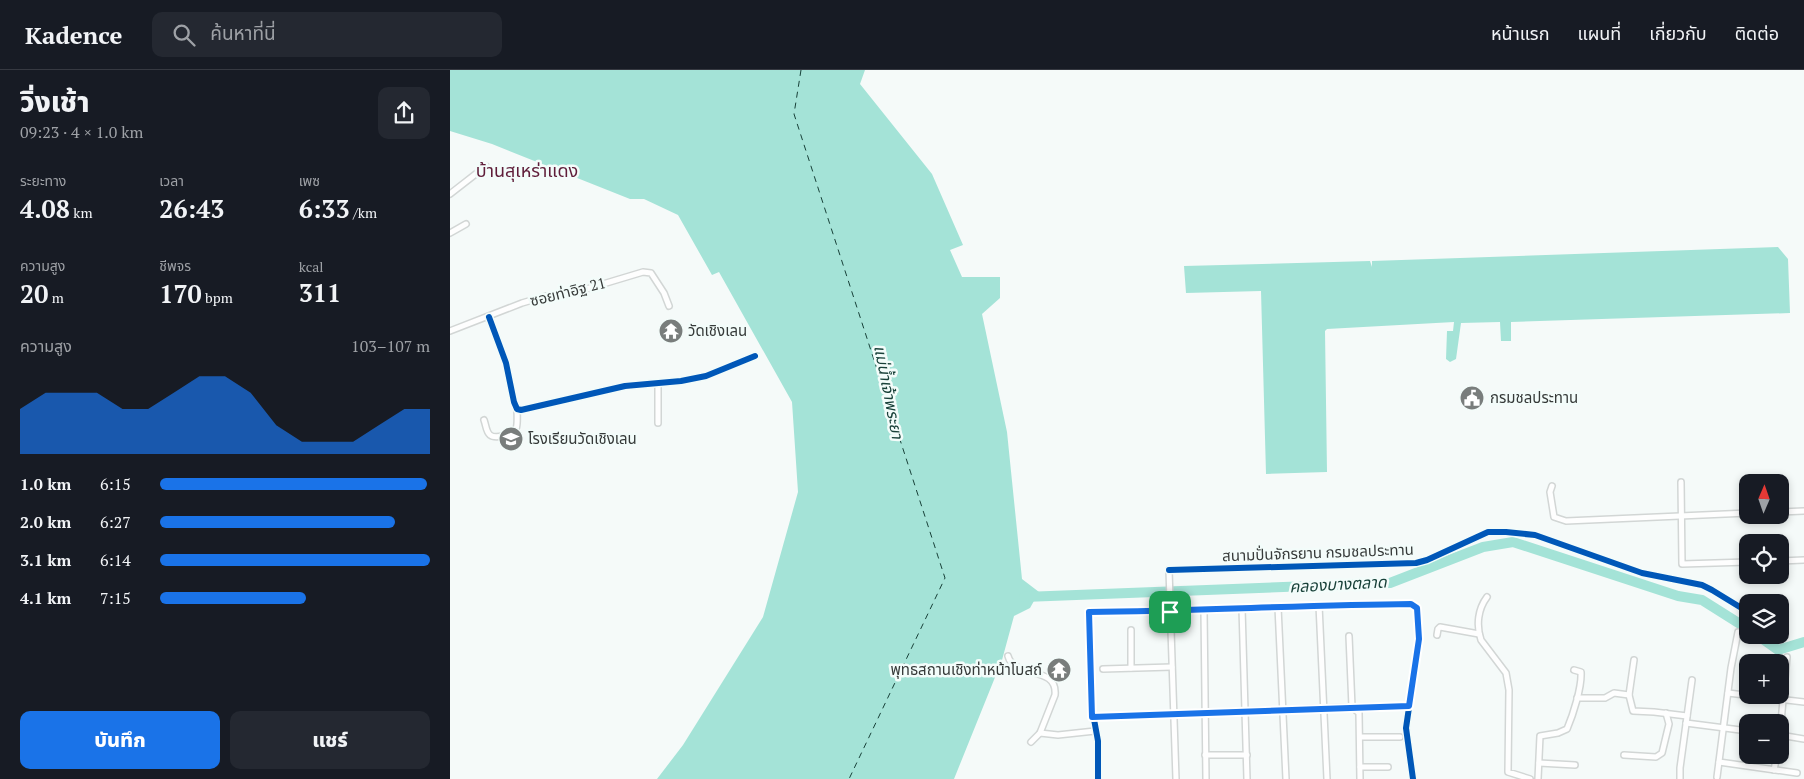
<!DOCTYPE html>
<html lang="th">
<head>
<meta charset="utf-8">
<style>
	:root { --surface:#171b24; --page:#242831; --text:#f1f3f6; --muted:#9ea1a6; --line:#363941; --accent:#1a73e8 }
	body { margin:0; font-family:"PT Serif","Noto Sans Thai",serif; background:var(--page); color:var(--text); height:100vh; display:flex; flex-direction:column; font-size:19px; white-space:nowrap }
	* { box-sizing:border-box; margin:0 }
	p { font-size:16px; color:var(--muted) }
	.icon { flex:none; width:28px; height:28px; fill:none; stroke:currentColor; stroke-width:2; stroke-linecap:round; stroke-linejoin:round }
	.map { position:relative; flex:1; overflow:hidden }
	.sheet { display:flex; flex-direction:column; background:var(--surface); width:450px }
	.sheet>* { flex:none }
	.needle { width:32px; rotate:2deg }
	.controls { position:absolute; left:1289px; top:404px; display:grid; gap:10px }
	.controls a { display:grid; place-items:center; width:50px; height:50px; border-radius:10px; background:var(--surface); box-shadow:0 2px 8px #0003; font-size:25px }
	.pin { position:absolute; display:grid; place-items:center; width:42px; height:42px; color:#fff; margin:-21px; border-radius:10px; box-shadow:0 2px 8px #0006 }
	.round { display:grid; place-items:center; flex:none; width:52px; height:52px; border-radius:10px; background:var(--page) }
	.summary { display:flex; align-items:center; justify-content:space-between; height:85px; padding:0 20px }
	h1 { font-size:28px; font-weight:800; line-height:38px }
	.figures { display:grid; grid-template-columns:repeat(3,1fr); gap:8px; height:85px; padding:5px 20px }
	.figures div { display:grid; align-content:center }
	.figures b { font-size:25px; font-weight:800 }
	.figures small { font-size:14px; font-weight:400 }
	.figures p { font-size:14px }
	.chart { height:140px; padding:10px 20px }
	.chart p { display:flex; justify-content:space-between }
	.chart svg { width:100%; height:90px; margin-top:5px; fill:var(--accent); opacity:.7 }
	.button { display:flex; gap:10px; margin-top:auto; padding:10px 20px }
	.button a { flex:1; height:58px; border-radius:10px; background:var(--accent); color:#fff; font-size:20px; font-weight:800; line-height:58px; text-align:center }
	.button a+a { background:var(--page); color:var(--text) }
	ul { padding:0 20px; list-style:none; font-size:16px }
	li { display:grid; grid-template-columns:80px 60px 1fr; align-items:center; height:38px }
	li i { height:12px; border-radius:6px; background:var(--accent) }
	header { display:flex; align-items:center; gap:30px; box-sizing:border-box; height:70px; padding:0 25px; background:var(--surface); border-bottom:1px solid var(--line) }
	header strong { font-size:24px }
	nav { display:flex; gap:28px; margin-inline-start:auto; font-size:18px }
	.search { width:350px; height:45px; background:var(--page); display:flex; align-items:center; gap:12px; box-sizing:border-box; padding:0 18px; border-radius:10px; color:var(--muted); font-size:19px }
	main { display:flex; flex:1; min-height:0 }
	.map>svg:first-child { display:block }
</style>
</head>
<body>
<header>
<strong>Kadence</strong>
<div class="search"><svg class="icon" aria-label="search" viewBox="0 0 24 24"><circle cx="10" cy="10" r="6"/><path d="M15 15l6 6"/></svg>ค้นหาที่นี่</div>
<nav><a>หน้าแรก</a><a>แผนที่</a><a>เกี่ยวกับ</a><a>ติดต่อ</a></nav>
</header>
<main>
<section class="sheet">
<div class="summary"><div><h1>วิ่งเช้า</h1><p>09:23 · 4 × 1.0 km</p></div><a class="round"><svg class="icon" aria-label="share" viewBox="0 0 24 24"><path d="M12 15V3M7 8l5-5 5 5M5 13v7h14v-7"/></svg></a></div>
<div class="figures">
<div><p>ระยะทาง</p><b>4.08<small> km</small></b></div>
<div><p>เวลา</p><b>26:43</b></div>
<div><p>เพซ</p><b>6:33<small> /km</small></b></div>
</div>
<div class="figures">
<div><p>ความสูง</p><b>20<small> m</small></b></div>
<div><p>ชีพจร</p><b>170<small> bpm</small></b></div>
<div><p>kcal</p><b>311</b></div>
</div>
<div class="chart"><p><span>ความสูง</span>103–107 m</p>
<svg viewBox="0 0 160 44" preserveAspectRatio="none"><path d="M0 44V22L10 14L20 14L30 14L40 22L50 22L60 14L70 6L80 6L90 14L100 30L110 38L120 38L130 38L140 30L150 22L160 22V44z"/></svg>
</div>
<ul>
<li><b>1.0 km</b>6:15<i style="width:99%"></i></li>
<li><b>2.0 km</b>6:27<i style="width:87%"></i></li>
<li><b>3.1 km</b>6:14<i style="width:100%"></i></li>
<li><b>4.1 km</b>7:15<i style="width:54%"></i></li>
</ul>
<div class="button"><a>บันทึก</a><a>แชร์</a></div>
</section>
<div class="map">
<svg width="1354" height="709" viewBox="0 0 1354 709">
	<rect width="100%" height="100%" fill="#f5faf9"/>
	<g fill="#a4e3d7">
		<polygon points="0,0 415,0 410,14 482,104 513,175 500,180 512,207 550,207 550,228 532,244 557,362 572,509 589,522 580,538 564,546 552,590 504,709 207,709 233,675 313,547 348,422 342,332 269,202 262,205 228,145 194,129 180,129 42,74 0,61"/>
		<polygon points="1328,177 1338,189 1340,243 1061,252 1061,271 1051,271 1050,252 1011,253 1006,289 1000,292 996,289 997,261 1003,261 1004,252 877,259 875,261 877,402 816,404 811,221 736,223 734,196 920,191 922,197 922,191"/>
	</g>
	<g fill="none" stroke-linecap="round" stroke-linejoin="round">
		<g stroke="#a4e3d7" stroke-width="10">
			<polyline points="574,527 940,513 1033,477 1063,472 1228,526 1252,530 1298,559"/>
			<polyline points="1307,565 1328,580 1354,572"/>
		</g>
		<polyline stroke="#184139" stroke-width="1" stroke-dasharray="6 5" stroke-linecap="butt" points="351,0 344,44 495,508 399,709"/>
		<defs>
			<g id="minor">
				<polyline points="0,124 36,96"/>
				<polyline points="0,163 16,154"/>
				<polyline points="39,247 56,293 64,332 67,339 71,340 175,316 231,311 256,306 305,286"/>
				<polyline points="0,261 72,233 96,226 113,226 193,202 201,203 214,223 219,236"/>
				<path d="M34 350C36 355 36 362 40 365 45 369 63 365 66 359 68 354 67 344 67 339"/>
				<polyline points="208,353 208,313"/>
				<polyline points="1231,412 1232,494 1298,492"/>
				<polyline points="1102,416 1100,422 1104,447 1116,451 1298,443"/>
				<polyline points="1330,442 1354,441"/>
				<polyline points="1330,491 1354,490"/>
				<polyline points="719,500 726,709"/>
				<path d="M1037 527C1028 539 1026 555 1031 570L1056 603 1059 620 1058 702 1080 709"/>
				<polyline points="869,535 877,709"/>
				<polyline points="828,537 836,709"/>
				<polyline points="792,538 797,709"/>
				<polyline points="754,540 756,709"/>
				<polyline points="681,560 681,598"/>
				<polyline points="987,565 988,559 990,557 1029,564"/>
				<polyline points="899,566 902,637 909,643 910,709"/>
				<path d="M558 586C564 609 608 595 605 625L590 663 581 672"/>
				<polyline points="1184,590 1179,625 1183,641 1204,642 1237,646"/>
				<polyline points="653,599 722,597"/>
				<polyline points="1278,623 1354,632"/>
				<polyline points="1127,628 1155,628 1164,623 1179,625"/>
				<polyline points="904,639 907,637 959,636"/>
				<polyline points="643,647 902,637"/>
				<polyline points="1236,653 1298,661"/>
				<polyline points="590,663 608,665 645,661"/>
				<polyline points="1330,663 1337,587"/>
				<polyline points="1330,665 1354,669"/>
				<polyline points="910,667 950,667"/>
				<polyline points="755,685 797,685"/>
				<polyline points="1174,685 1206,687 1212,683 1219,654 1216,643"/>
				<polyline points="1269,692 1347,703"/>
				<polyline points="1089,693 1125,695"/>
				<polyline points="910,697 938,697"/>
				<polyline points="1324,700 1327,685"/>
				<polyline points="1267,707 1281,598 1288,562"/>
				<path d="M648 709V671L641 633 639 542C747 541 854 535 961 534L967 538 969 569 956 658 963 709"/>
				<path d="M1088 709 1090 666 1108 663 1117 659C1123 645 1132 617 1131 602L1124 600"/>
				<polyline points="1230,709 1230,698 1242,610"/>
			</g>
		</defs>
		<use href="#minor" stroke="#d2d6d5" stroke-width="8"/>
		<use href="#minor" stroke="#fefefe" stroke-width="5"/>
		<defs>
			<g id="cycleway">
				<polyline points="39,247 56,293 64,332 67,339 71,340 175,316 231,311 256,306 305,286"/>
				<polyline points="719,500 966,493 977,490 1038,462 1056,462 1085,465 1192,503 1252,515 1262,520 1298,542"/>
				<path d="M648 709V671L641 633 639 542C747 541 854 535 961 534L967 538 969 569 956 658 963 709"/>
			</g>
		</defs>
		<use href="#cycleway" stroke="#f3fcfa" stroke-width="9"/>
		<use href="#cycleway" stroke="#0057b8" stroke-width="6"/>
	</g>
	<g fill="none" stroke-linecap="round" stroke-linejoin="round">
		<defs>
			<path id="route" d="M961 534 967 538 969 569 959 636 642 647 639 542C747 541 854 535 961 534Z"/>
		</defs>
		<use href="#route" stroke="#fff" stroke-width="10"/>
		<use href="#route" stroke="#1a73e8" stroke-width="6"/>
	</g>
	<defs>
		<symbol id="temple-disc" viewBox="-11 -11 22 22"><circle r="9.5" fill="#797d7c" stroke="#f3fcfa"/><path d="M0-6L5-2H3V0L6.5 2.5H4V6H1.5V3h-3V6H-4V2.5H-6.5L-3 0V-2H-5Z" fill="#fff"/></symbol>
		<symbol id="civic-disc" viewBox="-11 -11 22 22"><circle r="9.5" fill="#797d7c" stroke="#f3fcfa"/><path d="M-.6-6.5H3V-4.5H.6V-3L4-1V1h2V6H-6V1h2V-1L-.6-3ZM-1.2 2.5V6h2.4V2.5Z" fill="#fff"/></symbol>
		<symbol id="school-disc" viewBox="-11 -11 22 22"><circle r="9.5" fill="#797d7c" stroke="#f3fcfa"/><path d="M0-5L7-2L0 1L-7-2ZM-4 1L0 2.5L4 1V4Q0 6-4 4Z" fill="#fff"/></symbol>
	</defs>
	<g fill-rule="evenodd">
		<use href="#temple-disc" x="207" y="247" width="28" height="28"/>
		<use href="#civic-disc" x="1008" y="314" width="28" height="28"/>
		<use href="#school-disc" x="47" y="355" width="28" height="28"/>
		<use href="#temple-disc" x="595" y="586" width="28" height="28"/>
	</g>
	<g text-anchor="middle" stroke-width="5" stroke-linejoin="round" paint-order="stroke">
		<g font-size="15" fill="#363a39" stroke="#f3fcfa">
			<text transform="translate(118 222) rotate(-14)" y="5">ซอยท่าอิฐ 21</text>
			<text transform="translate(868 483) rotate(-2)" y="5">สนามปั่นจักรยาน กรมชลประทาน</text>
		</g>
		<g font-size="15" fill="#363a39" stroke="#f3fcfa" text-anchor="start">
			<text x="238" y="266">วัดเชิงเลน</text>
			<text x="1040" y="333">กรมชลประทาน</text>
			<text x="78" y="374">โรงเรียนวัดเชิงเลน</text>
			<text x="592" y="605" text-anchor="end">พุทธสถานเชิงท่าหน้าโบสถ์</text>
		</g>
		<g font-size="16" font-style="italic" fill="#184139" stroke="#f3fcfa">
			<text transform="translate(439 322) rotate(79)" y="6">แม่น้ำเจ้าพระยา</text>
			<text transform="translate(888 514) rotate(-3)" y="6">คลองบางตลาด</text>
		</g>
		<g font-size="18" fill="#5f1d39" stroke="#f3fcfa">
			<text x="77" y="107">บ้านสุเหร่าแดง</text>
		</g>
	</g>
</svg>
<div class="controls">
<a><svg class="needle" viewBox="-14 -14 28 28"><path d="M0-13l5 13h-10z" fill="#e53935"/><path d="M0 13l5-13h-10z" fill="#9ea1a6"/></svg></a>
<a><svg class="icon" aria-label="locate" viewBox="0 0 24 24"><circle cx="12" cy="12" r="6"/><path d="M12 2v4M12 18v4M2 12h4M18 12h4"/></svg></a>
<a><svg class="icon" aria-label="layers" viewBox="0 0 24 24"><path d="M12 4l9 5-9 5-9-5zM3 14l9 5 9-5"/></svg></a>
<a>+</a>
<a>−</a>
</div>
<div class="pin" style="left:720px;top:542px;background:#1e9e55"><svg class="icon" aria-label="arrive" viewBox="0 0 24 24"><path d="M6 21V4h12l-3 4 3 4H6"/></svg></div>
</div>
</main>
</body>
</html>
